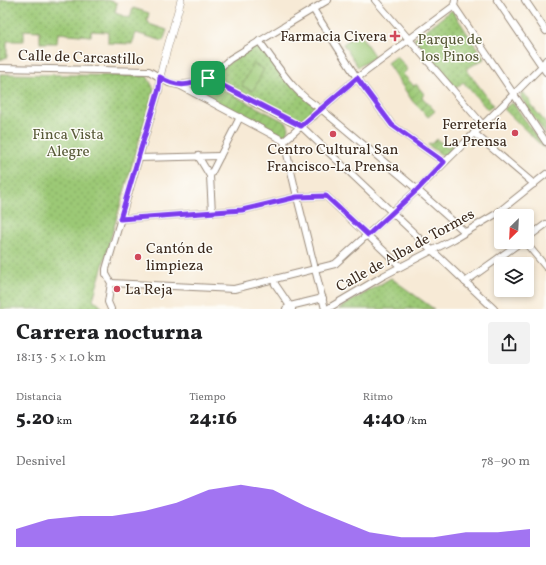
<!DOCTYPE html>
<html lang="es">
<head>
<meta charset="utf-8">
<style>
	:root { --surface:#fff; --page:#f2f2f2; --text:#202124; --muted:#757577; --accent:#7c3aed }
	body { margin:0; font-family:Vollkorn,serif; background:var(--page); color:var(--text); height:100vh; display:flex; flex-direction:column; font-size:15px; white-space:nowrap }
	* { box-sizing:border-box; margin:0 }
	p { font-size:13px; color:var(--muted) }
	.icon { flex:none; width:22px; height:22px; fill:none; stroke:currentColor; stroke-width:2; stroke-linecap:round; stroke-linejoin:round }
	.map { position:relative; height:309px; overflow:hidden }
	.sheet { display:flex; flex-direction:column; background:var(--surface); flex:1 }
	.sheet>* { flex:none }
	.needle { width:26px; rotate:204deg }
	.controls { position:absolute; left:494px; top:209px; display:grid; gap:8px }
	.controls a { display:grid; place-items:center; width:40px; height:40px; border-radius:4px; background:var(--surface); box-shadow:0 2px 6px #0003; font-size:20px }
	.pin { position:absolute; display:grid; place-items:center; width:34px; height:34px; color:#fff; margin:-17px; border-radius:8px; box-shadow:0 2px 6px #0006 }
	.round { display:grid; place-items:center; flex:none; width:42px; height:42px; border-radius:4px; background:var(--page) }
	.head { display:flex; align-items:center; justify-content:space-between; height:68px; padding:0 16px }
	h1 { font-size:22px; font-weight:800; line-height:30px }
	.stats { display:grid; grid-template-columns:repeat(3,1fr); gap:6px; height:68px; padding:4px 16px }
	.stats div { display:grid; align-content:center }
	.stats b { font-size:20px; font-weight:800 }
	.stats small { font-size:11px; font-weight:400 }
	.stats p { font-size:11px }
	.chart { height:112px; padding:8px 16px }
	.chart p { display:flex; justify-content:space-between }
	.chart svg { width:100%; height:72px; margin-top:4px; fill:var(--accent); opacity:.7 }
	.map>svg:first-child { display:block }
</style>
</head>
<body>
<div class="map">
<svg width="546" height="309" viewBox="0 0 546 309">
	<defs>
		<pattern id="park-dots" width="8" height="8" patternUnits="userSpaceOnUse"><rect width="8" height="8" fill="#9cc976"/><path d="M2 2h.1M6 6h.1" fill="none" stroke="#80a360" stroke-width="1.8" stroke-linecap="round"/></pattern>
		<pattern id="garden-furrows" width="10" height="10" patternUnits="userSpaceOnUse"><rect width="10" height="10" fill="#9cc976"/><path d="M-1 1l2-2M0 10L10 0M9 11l2-2" fill="none" stroke="#80a360"/></pattern>
	</defs>
	<rect width="100%" height="100%" fill="#fdfcf7"/>
	<filter id="ink" filterUnits="userSpaceOnUse"><feTurbulence type="fractalNoise" baseFrequency=".025" numOctaves="2"/><feDisplacementMap in="SourceGraphic" scale="8" xChannelSelector="R" yChannelSelector="G"/><feConvolveMatrix kernelMatrix="1 2 1 2 8 2 1 2 1" color-interpolation-filters="sRGB"/></filter>
	<filter id="wash" filterUnits="userSpaceOnUse"><feTurbulence type="fractalNoise" baseFrequency=".012" numOctaves="4" result="noise"/><feDisplacementMap in="SourceGraphic" scale="16" xChannelSelector="R" yChannelSelector="G"/><feGaussianBlur stdDeviation="0.9" result="paint"/><feColorMatrix in="noise" values="0 0 0 0 0 0 0 0 0 0 0 0 0 0 0 0 0 1.4 0 .05"/><feComposite in="paint" operator="in"/></filter>
	<g filter="url(#wash)">
		<rect width="100%" height="100%" fill="#f7ead6"/>
		<g fill="url(#park-dots)" stroke="#6c7a4a">
			<polygon points="0,0 107,0 117,3 115,13 130,18 133,8 149,13 147,21 149,22 149,24 167,30 163,41 136,33 132,44 108,43 108,32 91,31 91,36 58,33 57,43 40,43 40,31 24,30 24,41 7,41 7,57 0,60"/>
			<polygon points="452,10 484,59 466,69 493,105 488,110 463,82 456,88 414,39"/>
			<polygon points="259,41 284,78 320,109 301,126 208,78"/>
			<polygon points="0,74 147,76 154,89 94,296 93,299 104,309 0,309"/>
			<polygon points="521,93 524,93 532,104 531,105 546,123 546,135 521,98"/>
			<polygon points="511,103 513,103 546,150 504,109"/>
			<polygon points="391,278 434,309 338,309"/>
		</g>
		<g fill="url(#garden-furrows)" stroke="#6c7a4a">
			<polygon points="396,56 404,64 407,70 403,74 414,86 416,84 424,94 422,97 435,111 428,117 413,102 387,63"/>
			<polygon points="210,83 287,123 289,128 285,135 280,134 205,96 203,87"/>
			<polygon points="437,139 447,148 451,144 454,147 445,157 428,145 430,143 432,144"/>
		</g>
		<g fill="#9cc976" stroke="#6c7a4a">
			<polygon points="359,33 375,57 358,67 343,44"/>
			<polygon points="253,64 264,69 253,91 242,86"/>
		</g>
	</g>
	<g filter="url(#ink)">
		<g fill="none" stroke-linecap="round" stroke-linejoin="round">
			<defs>
				<g id="minor">
					<polyline points="375,0 483,125"/>
					<polyline points="497,0 546,72"/>
					<polyline points="525,0 546,31"/>
					<polyline points="454,6 546,142"/>
					<polyline points="313,9 357,78 392,125 444,162"/>
					<path d="M259 41C278 66 293 93 321 109L413 186 465 232"/>
					<polyline points="0,68 149,71 169,83 179,85 194,83 208,78 230,59 328,0"/>
					<polyline points="208,78 289,121 301,126 494,309"/>
					<polyline points="179,85 284,141 297,197 325,309"/>
					<polyline points="474,133 534,184"/>
					<polyline points="284,141 357,78 454,6 455,0"/>
					<polyline points="198,156 210,176"/>
					<polyline points="138,158 220,156"/>
					<polyline points="212,213 210,176 240,117"/>
					<polyline points="120,219 242,210 297,197 326,196 400,266"/>
					<polyline points="527,238 546,224"/>
					<polyline points="525,242 546,267"/>
					<polyline points="274,280 275,284 292,309"/>
					<polyline points="465,282 521,242"/>
					<polyline points="111,283 234,289 335,264 417,190 518,90 542,66 546,60"/>
					<polyline points="111,309 108,302 111,283 106,274 106,269 159,89 160,77"/>
					<polyline points="286,309 290,306 323,298"/>
					<polyline points="327,309 383,276 454,239 496,214 546,174"/>
				</g>
				<polyline id="tertiary" points="160,77 164,60 181,0"/>
			</defs>
			<use href="#minor" stroke="#998a7a" stroke-width="8"/>
			<use href="#tertiary" stroke="#998a7a" stroke-width="8"/>
			<use href="#minor" stroke="#fff" stroke-width="6"/>
			<use href="#tertiary" stroke="#fff" stroke-width="7"/>
		</g>
	</g>
	<g fill="none" stroke-linecap="round" stroke-linejoin="round" filter="url(#ink)">
		<defs>
			<path id="route" d="M160 77C178 89 190 85 208 78L301 126 357 78 392 125 444 162 417 190 368 235 326 196 297 197 242 210 120 219 159 88Z"/>
		</defs>
		<use href="#route" stroke="#fff" stroke-width="8"/>
		<use href="#route" stroke="#7c3aed" stroke-width="5"/>
	</g>
	<g fill="#d1495b" stroke="#fdfcf7" stroke-width="1.5">
		<path d="M393 30h4v4h4v4h-4v4h-4v-4h-4v-4h4z"/>
		<circle cx="515" cy="133" r="4"/>
		<circle cx="333" cy="134" r="4"/>
		<circle cx="138" cy="257" r="4"/>
		<circle cx="117" cy="289" r="4"/>
	</g>
	<g text-anchor="middle" stroke-width="3" stroke-linejoin="round" paint-order="stroke">
		<g font-size="15" fill="#3b2a1e" stroke="#fdfcf7" text-anchor="end">
			<text x="387" y="41">Farmacia Civera</text>
			<text x="507" y="129">Ferretería<tspan x="507" dy="17">La Prensa</tspan></text>
			<text x="333" y="154" text-anchor="middle">Centro Cultural San<tspan x="333" dy="17">Francisco-La Prensa</tspan></text>
			<text x="146" y="253" text-anchor="start">Cantón de<tspan x="146" dy="17">limpieza</tspan></text>
			<text x="125" y="294" text-anchor="start">La Reja</text>
		</g>
		<g font-size="15" fill="#585a38" stroke="#fdfcf7">
			<text x="450" y="44">Parque de<tspan x="450" dy="17">los Pinos</tspan></text>
			<text x="68" y="139">Finca Vista<tspan x="68" dy="17">Alegre</tspan></text>
		</g>
		<g font-size="15" fill="#3b2a1e" stroke="#fdfcf7">
			<text transform="translate(81 57) rotate(2)" y="5">Calle de Carcastillo</text>
			<text transform="translate(405 250) rotate(-29)" y="5">Calle de Alba de Tormes</text>
		</g>
	</g>
</svg>
<div class="controls">
<a><svg class="needle" viewBox="-14 -14 28 28"><path d="M0-13l5 13h-10z" fill="#e53935"/><path d="M0 13l5-13h-10z" fill="#757577"/></svg></a>
<a><svg class="icon" aria-label="layers" viewBox="0 0 24 24"><path d="M12 4l9 5-9 5-9-5zM3 14l9 5 9-5"/></svg></a>
</div>
<div class="pin" style="left:208px;top:78px;background:#1e9e55"><svg class="icon" aria-label="arrive" viewBox="0 0 24 24"><path d="M6 21V4h12l-3 4 3 4H6"/></svg></div>
</div>
<section class="sheet">
<div class="head"><div><h1>Carrera nocturna</h1><p>18:13 · 5 × 1.0 km</p></div><a class="round"><svg class="icon" aria-label="share" viewBox="0 0 24 24"><path d="M12 15V3M7 8l5-5 5 5M5 13v7h14v-7"/></svg></a></div>
<div class="stats">
<div><p>Distancia</p><b>5.20<small> km</small></b></div>
<div><p>Tiempo</p><b>24:16</b></div>
<div><p>Ritmo</p><b>4:40<small> /km</small></b></div>
</div>
<div class="chart"><p><span>Desnivel</span>78–90 m</p>
<svg viewBox="0 0 160 44" preserveAspectRatio="none"><path d="M0 44V33L10 27L20 25L30 25L40 22L50 17L60 9L70 6L80 9L90 19L100 27L110 35L120 38L130 38L140 35L150 35L160 33V44z"/></svg>
</div>
</section>
</body>
</html>
